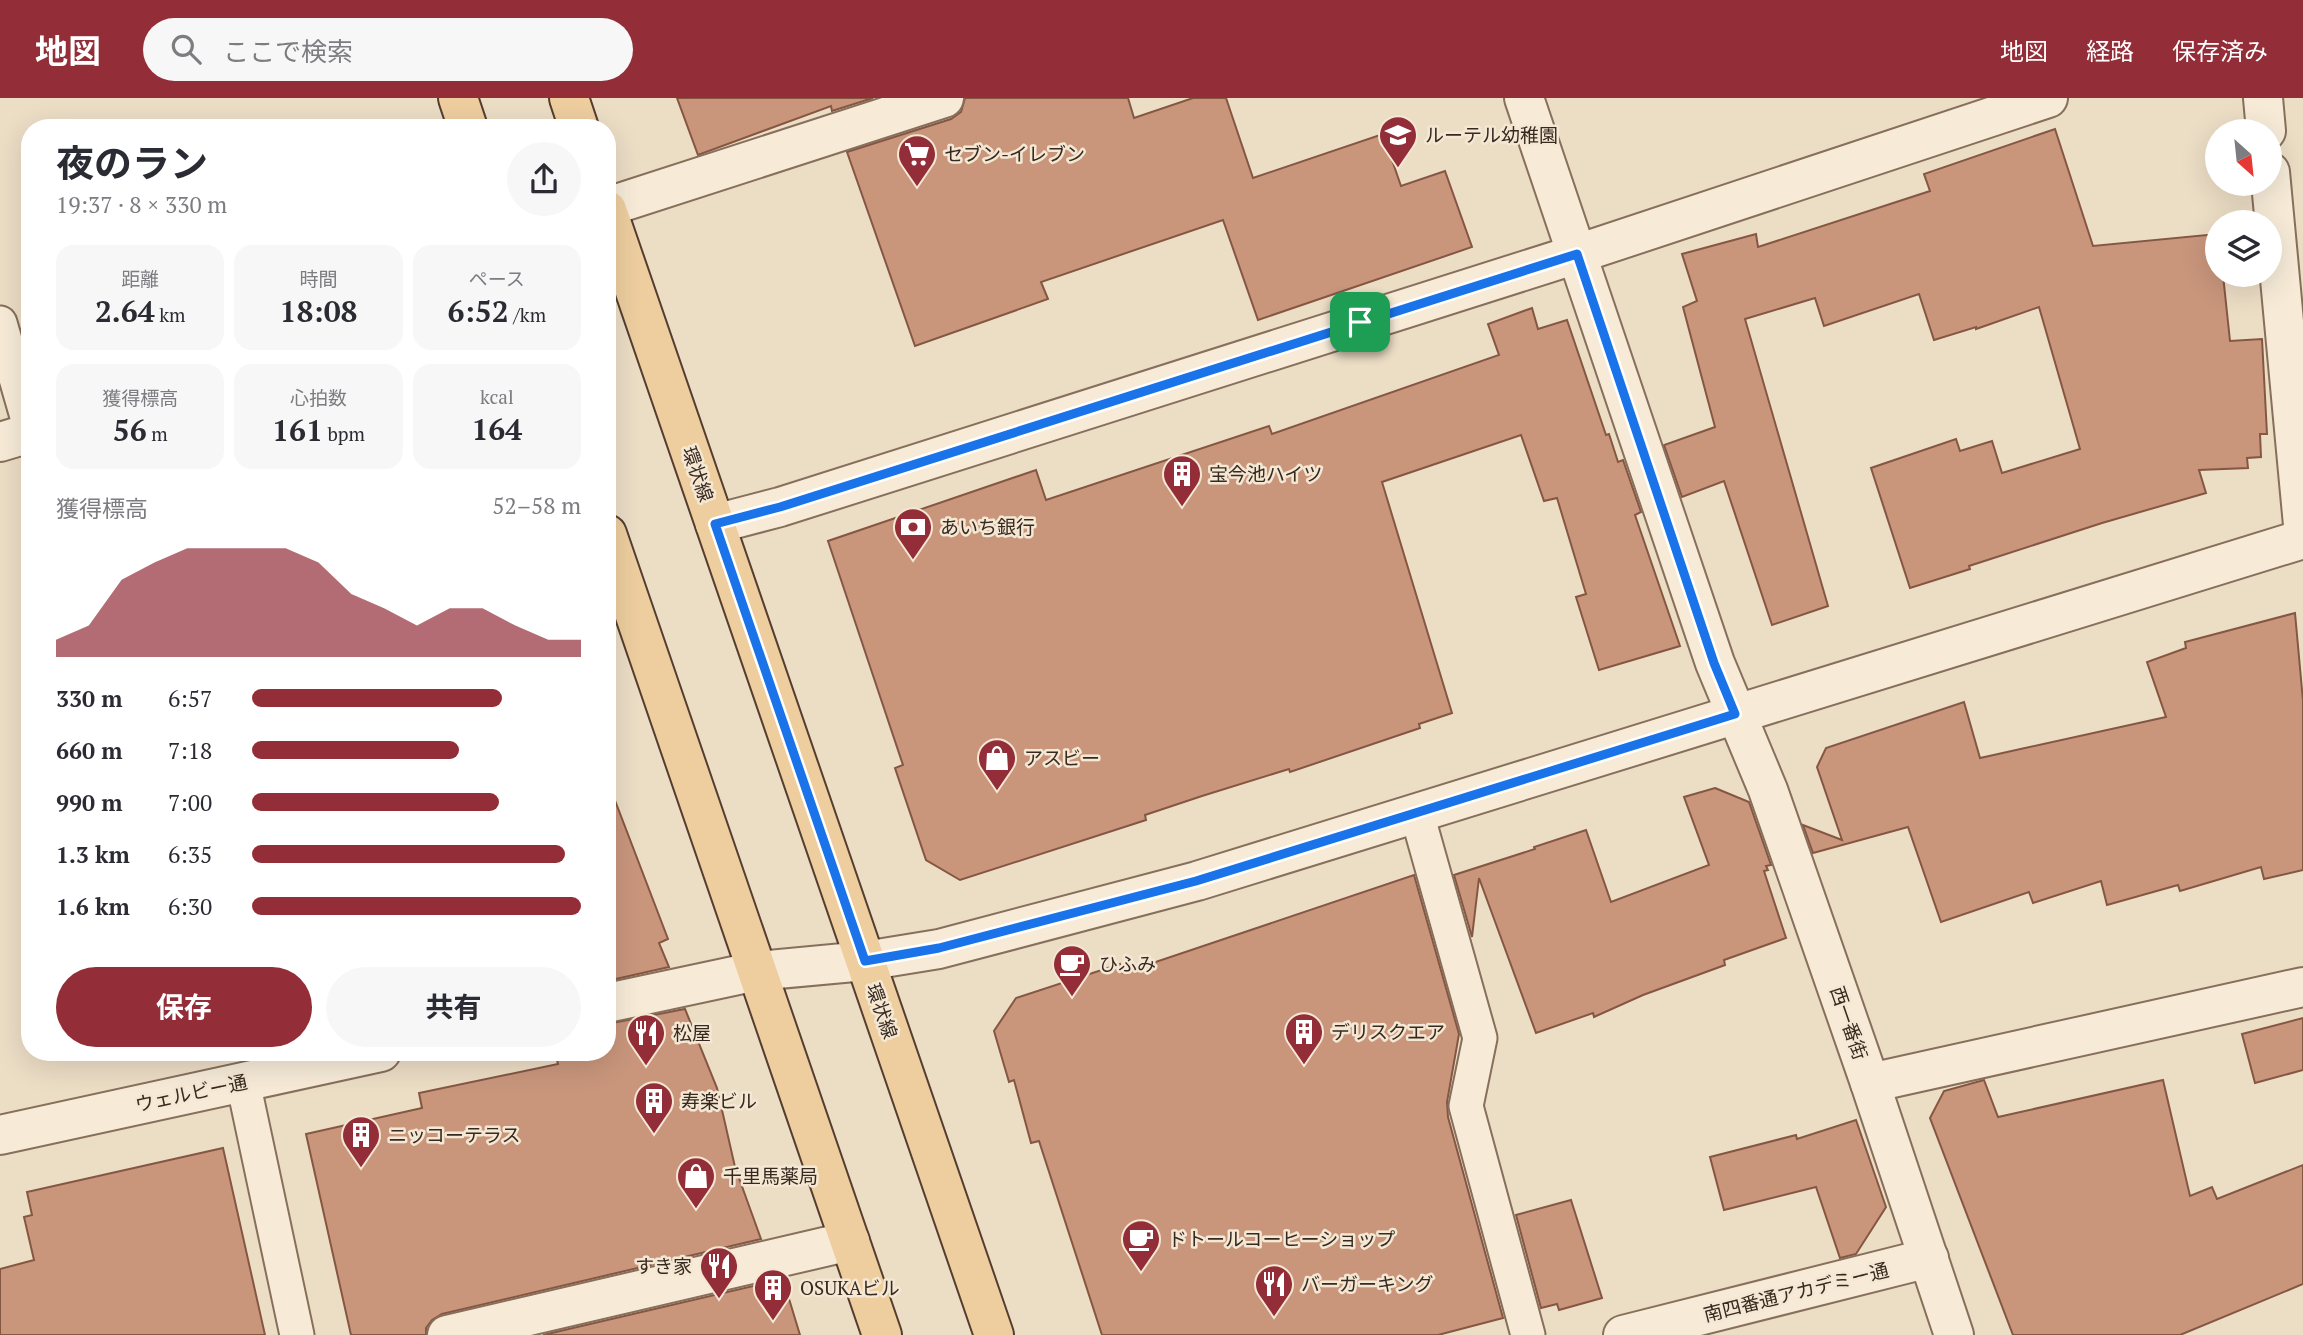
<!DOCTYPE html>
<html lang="ja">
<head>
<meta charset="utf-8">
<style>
	:root { --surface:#fff; --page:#f7f7f7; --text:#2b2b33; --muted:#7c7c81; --accent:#932e38 }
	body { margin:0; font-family:"PT Serif","Noto Sans JP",serif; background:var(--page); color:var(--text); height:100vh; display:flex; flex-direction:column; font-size:26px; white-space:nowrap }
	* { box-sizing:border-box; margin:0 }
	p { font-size:23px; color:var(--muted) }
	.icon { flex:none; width:38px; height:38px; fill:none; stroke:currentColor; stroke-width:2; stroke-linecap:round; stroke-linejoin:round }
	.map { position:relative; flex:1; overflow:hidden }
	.drawer { position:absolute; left:21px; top:21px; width:595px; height:942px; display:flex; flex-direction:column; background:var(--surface); border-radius:28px; box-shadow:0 7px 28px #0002 }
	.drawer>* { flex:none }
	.needle { width:46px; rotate:153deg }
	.buttons { position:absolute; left:2205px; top:21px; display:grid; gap:14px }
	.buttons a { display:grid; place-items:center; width:77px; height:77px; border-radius:50%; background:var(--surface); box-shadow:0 7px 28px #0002; font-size:35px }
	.pin { position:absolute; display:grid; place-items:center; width:60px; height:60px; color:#fff; margin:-30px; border-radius:14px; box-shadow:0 4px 10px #0006 }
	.round { display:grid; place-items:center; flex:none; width:74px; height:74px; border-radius:37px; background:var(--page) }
	.overview { display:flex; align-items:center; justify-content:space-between; height:119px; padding:0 35px }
	h1 { font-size:38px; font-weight:700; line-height:52px }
	.figures { display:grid; grid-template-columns:repeat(3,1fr); gap:10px; height:119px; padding:7px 35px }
	.figures div { display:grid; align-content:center; border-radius:18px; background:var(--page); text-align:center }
	.figures b { font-size:30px; font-weight:700 }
	.figures small { font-size:19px; font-weight:400 }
	.figures p { font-size:19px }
	.chart { height:196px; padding:14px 35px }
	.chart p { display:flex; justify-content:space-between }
	.chart svg { width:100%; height:126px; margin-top:7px; fill:var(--accent); opacity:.7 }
	.cta { display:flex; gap:14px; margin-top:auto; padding:14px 35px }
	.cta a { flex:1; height:80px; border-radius:42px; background:var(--accent); color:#fff; font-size:28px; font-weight:700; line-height:80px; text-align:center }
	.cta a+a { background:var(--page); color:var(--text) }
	ul { padding:0 35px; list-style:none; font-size:23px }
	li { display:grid; grid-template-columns:112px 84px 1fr; align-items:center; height:52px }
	li i { height:18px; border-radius:9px; background:var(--accent) }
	header { display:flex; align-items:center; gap:42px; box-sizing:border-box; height:98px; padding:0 35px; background:var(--accent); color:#fff }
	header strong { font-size:33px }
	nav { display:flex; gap:38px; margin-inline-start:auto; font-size:24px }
	.search { width:490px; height:63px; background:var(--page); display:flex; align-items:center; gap:18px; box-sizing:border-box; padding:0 24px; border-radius:38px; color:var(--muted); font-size:26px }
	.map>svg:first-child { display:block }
</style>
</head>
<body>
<header>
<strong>地図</strong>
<div class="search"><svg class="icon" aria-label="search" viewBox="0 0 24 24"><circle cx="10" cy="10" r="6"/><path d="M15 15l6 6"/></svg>ここで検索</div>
<nav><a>地図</a><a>経路</a><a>保存済み</a></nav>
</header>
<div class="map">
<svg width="2303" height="1237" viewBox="0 0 2303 1237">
	<rect width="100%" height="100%" fill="#ecddc5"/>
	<g fill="#c9967c" stroke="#855743" stroke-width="2">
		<polygon points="677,0 873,0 832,13 831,8 698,57"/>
		<polygon points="965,0 1128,0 1134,20 1193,0 1226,0 1253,80 1383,36 1401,88 1445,73 1472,149 1258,222 1223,122 1041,184 1048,201 915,248 847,54 951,21 961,14"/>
		<polygon points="2055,31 2093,148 2217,136 2217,177 2223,177 2230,243 2262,241 2267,336 2260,336 2261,359 2247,360 2248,370 2199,372 2206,395 2102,425 1969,468 1970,471 1910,490 1871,370 1956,341 1960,353 1992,343 2002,375 2080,351 2039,209 1976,231 1976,229 1934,242 1919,196 1824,228 1815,200 1745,221 1828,508 1772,527 1724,383 1682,399 1664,347 1715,329 1683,209 1697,203 1682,156 1756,136 1758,149 1930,93 1924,76"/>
		<polygon points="1532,210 1538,231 1567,222 1606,337 1609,336 1618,364 1623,362 1641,414 1635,417 1680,548 1599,572 1576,499 1586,496 1557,400 1544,403 1521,337 1382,384 1452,615 1419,626 1420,630 1290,674 1289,671 1202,698 1145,717 1146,722 960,782 926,762 895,670 903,667 828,443 1036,372 1046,402 1269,328 1272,336 1499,257 1488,226"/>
		<polygon points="2295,515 2303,603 2303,772 2264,781 2261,769 2180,793 2178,787 2107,807 2101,783 2033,805 2029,794 1941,824 1908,729 1813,755 1803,727 1842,742 1817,669 1826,650 1964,604 1980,660 2166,619 2147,564 2186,550 2185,544"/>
		<polygon points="1715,690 1749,704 1771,767 1766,768 1768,772 1764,773 1786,840 1724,862 1725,867 1643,897 1594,919 1593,915 1536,935 1479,780 1472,839 1454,777 1535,751 1534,749 1586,732 1611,804 1709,767 1684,699"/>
		<polygon points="611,692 668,841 659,845 669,869 607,883 607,693"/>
		<polygon points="1414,777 1459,936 1447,1004 1448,1019 1503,1220 1438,1237 1102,1237 1039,1043 1031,1045 1014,982 1009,984 994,933 1016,900 1120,866 1123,875"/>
		<polygon points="685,911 717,990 735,1069 761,1141 442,1216 432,1222 426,1230 426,1237 351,1237 306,1036 422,1010 419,995 558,966 555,954 607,954 607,926"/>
		<polygon points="2303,920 2303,972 2255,985 2242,936"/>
		<polygon points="1984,982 1998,1019 2163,982 2190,1098 2212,1089 2217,1101 2303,1067 2303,1186 2180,1237 2013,1237 1930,1020 1944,993"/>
		<polygon points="1856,1022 1886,1109 1856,1156 1840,1160 1816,1089 1724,1112 1710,1059 1796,1037 1797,1041"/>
		<polygon points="223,1050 265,1237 0,1237 0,1171 34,1162 24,1119 32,1117 27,1094"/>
		<polygon points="1571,1102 1602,1200 1559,1212 1557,1206 1541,1210 1516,1117"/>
		<polygon points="783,1181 800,1237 543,1237"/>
	</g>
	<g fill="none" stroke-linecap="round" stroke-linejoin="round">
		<defs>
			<g id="lane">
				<polyline points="0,225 30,329"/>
				<polyline points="1417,716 1480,940 1466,1008 1528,1237"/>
				<polyline points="243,984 297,1237"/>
			</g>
			<g id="street">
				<polyline points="1524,0 1715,565 1768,692 1870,985 1954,1237"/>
				<polyline points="2263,0 2266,33"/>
				<polyline points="2270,74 2303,427"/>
				<polyline points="607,109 944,0"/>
				<polyline points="0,344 30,335"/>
				<polyline points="715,426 780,409 1577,156 2048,0"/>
				<polyline points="607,905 757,873 865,863 939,851 1197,783 2303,441"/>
				<polyline points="1870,985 2303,889"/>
				<polyline points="0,1037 381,954"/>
				<polyline points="447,1237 850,1143"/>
				<polyline points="1623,1237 1929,1160"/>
			</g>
			<g id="primary">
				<polyline points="458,0 468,30"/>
				<polyline points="569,0 579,30"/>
				<polyline points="607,112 994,1237"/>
				<polyline points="607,436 882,1237"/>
			</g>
		</defs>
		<use href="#lane" stroke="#876f5c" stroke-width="37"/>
		<use href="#street" stroke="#876f5c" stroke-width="42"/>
		<use href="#primary" stroke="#553e30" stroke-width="42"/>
		<use href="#lane" stroke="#f7ebd8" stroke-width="33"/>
		<use href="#street" stroke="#f7ebd8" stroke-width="38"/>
		<use href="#primary" stroke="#eece9f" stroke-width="38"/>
	</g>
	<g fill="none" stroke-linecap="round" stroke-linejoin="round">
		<defs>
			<polygon id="route" points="1577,156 1714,565 1735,616 1196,783 939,850 865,863 715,426 780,409"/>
		</defs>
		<use href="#route" stroke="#fff" stroke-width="14"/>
		<use href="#route" stroke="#1a73e8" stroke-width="9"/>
	</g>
	<defs>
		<symbol id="school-pin" viewBox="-11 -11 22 30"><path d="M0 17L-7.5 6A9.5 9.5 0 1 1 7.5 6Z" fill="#932e38" stroke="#f4e8d4"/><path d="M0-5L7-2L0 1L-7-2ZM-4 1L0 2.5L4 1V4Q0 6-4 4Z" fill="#fff"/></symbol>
		<symbol id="supermarket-pin" viewBox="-11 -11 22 30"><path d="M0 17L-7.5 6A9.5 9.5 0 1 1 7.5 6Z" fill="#932e38" stroke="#f4e8d4"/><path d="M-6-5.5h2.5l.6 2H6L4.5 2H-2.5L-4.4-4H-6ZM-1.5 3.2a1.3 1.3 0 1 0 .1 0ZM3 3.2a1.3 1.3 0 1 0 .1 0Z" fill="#fff"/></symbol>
		<symbol id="building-pin" viewBox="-11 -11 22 30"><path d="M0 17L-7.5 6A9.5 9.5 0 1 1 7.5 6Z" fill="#932e38" stroke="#f4e8d4"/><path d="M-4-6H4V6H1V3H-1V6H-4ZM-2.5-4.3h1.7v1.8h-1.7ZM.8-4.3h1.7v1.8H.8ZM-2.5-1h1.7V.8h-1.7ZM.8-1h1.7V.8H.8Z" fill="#fff"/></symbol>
		<symbol id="bank-pin" viewBox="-11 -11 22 30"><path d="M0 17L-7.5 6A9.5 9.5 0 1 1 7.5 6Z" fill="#932e38" stroke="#f4e8d4"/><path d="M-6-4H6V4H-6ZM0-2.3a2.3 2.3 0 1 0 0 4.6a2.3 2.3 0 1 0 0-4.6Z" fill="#fff"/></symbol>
		<symbol id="shop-pin" viewBox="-11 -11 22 30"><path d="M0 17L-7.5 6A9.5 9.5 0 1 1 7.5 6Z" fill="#932e38" stroke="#f4e8d4"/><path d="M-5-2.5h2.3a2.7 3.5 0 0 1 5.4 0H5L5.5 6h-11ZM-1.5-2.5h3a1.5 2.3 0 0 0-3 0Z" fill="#fff"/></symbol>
		<symbol id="cafe-pin" viewBox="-11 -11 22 30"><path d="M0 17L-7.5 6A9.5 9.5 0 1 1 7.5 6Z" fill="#932e38" stroke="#f4e8d4"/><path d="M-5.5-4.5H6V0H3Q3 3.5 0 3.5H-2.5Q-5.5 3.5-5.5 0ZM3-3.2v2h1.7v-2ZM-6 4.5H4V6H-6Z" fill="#fff"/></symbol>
		<symbol id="restaurant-pin" viewBox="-11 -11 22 30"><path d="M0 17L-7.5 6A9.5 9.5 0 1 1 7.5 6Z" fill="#932e38" stroke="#f4e8d4"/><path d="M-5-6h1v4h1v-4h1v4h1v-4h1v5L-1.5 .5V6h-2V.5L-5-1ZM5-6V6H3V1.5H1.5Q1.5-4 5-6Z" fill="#fff"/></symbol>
	</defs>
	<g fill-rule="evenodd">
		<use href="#school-pin" x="1376" y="15" width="44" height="60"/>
		<use href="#supermarket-pin" x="895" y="34" width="44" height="60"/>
		<use href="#building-pin" x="1160" y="354" width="44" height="60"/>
		<use href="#bank-pin" x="891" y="407" width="44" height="60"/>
		<use href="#shop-pin" x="975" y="638" width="44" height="60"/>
		<use href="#cafe-pin" x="1050" y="844" width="44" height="60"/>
		<use href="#building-pin" x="1282" y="912" width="44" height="60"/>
		<use href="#restaurant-pin" x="624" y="913" width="44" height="60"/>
		<use href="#building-pin" x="632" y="981" width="44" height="60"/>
		<use href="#building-pin" x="339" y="1015" width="44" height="60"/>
		<use href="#shop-pin" x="674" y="1056" width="44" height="60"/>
		<use href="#cafe-pin" x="1119" y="1119" width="44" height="60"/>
		<use href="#restaurant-pin" x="697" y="1146" width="44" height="60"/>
		<use href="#restaurant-pin" x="1252" y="1164" width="44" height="60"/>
		<use href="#building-pin" x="751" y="1168" width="44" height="60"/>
	</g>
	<g text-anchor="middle" stroke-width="5" stroke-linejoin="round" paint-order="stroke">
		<g font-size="19" fill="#37291f" stroke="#f4e8d4" text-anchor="start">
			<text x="1425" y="44">ルーテル幼稚園</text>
			<text x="944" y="63">セブン-イレブン</text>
			<text x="1209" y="383">宝今池ハイツ</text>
			<text x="940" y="436">あいち銀行</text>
			<text x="1024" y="667">アスビー</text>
			<text x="1099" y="873">ひふみ</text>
			<text x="1331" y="941">デリスクエア</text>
			<text x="673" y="942">松屋</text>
			<text x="681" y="1010">寿楽ビル</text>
			<text x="388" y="1044">ニッコーテラス</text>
			<text x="723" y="1085">千里馬薬局</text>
			<text x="1168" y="1148">ドトールコーヒーショップ</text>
			<text x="692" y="1175" text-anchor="end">すき家</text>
			<text x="1301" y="1193">バーガーキング</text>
			<text x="800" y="1197">OSUKAビル</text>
		</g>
		<g font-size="19" fill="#37291f" stroke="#f4e8d4">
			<text transform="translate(698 376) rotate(71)" y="7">環状線</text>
			<text transform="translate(882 913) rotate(71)" y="7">環状線</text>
			<text transform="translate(1849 925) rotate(71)" y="7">西一番街</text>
			<text transform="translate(191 995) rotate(-12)" y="7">ウェルビー通</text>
			<text transform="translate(1796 1194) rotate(-14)" y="7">南四番通アカデミー通</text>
		</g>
	</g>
</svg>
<div class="buttons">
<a><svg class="needle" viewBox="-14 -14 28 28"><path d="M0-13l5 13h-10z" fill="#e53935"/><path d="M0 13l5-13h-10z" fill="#7c7c81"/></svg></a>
<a><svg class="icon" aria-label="layers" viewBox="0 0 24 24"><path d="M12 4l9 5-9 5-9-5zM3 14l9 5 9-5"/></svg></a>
</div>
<div class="pin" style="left:1360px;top:224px;background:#1e9e55"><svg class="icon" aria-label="arrive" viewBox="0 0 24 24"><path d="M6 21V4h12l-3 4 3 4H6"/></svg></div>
<section class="drawer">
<div class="overview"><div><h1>夜のラン</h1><p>19:37 · 8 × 330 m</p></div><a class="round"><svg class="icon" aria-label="share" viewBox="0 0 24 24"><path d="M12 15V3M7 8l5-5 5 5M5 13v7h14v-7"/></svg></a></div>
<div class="figures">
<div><p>距離</p><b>2.64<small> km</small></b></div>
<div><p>時間</p><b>18:08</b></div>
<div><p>ペース</p><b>6:52<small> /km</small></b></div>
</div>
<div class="figures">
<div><p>獲得標高</p><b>56<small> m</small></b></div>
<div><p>心拍数</p><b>161<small> bpm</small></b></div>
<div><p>kcal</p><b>164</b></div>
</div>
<div class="chart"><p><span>獲得標高</span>52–58 m</p>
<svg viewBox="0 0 160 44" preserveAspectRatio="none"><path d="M0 44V38L10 33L20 17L30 11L40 6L50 6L60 6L70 6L80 11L90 22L100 27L110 33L120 27L130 27L140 33L150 38L160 38V44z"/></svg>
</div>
<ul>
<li><b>330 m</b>6:57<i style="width:76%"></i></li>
<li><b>660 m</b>7:18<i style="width:63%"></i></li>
<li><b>990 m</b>7:00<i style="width:75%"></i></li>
<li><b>1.3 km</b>6:35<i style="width:95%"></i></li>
<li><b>1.6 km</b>6:30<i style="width:100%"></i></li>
</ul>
<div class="cta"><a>保存</a><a>共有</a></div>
</section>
</div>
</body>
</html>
